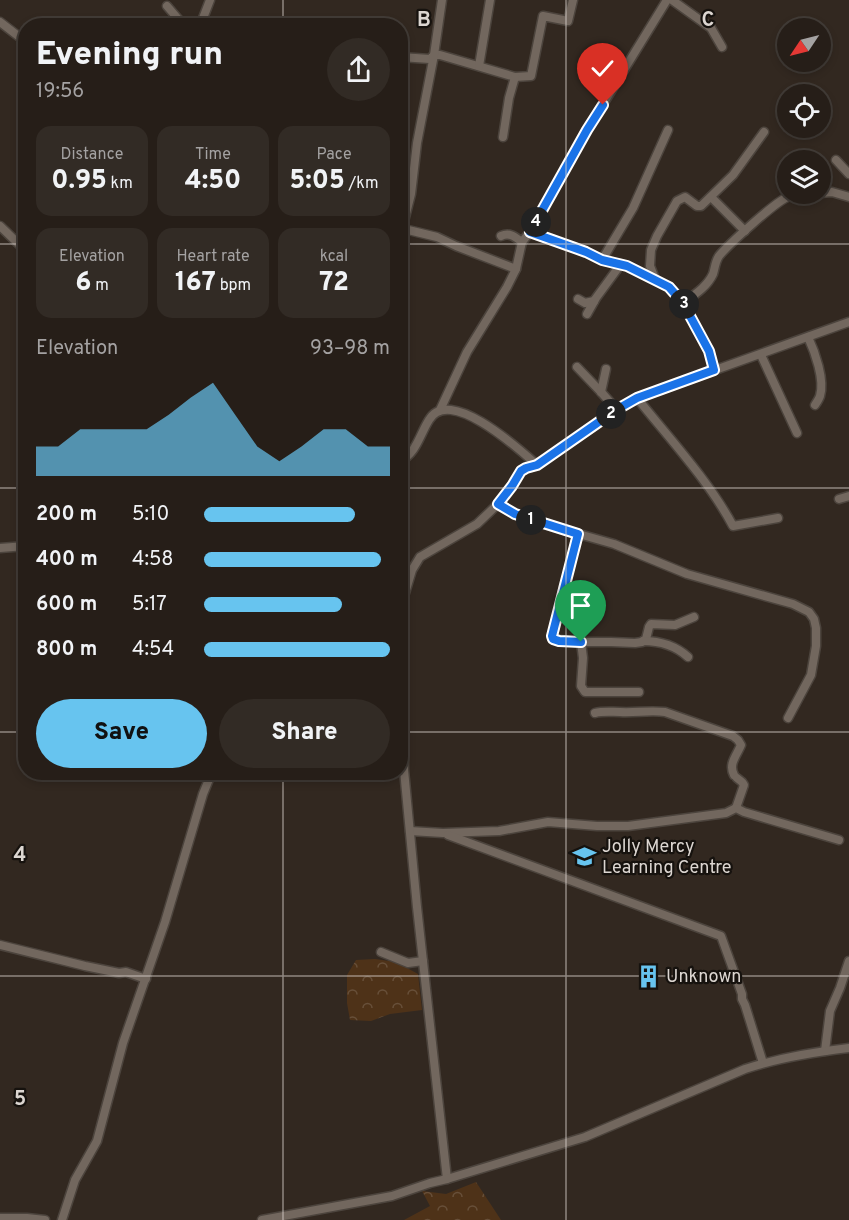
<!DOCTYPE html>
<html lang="en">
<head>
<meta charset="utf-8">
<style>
	:root { --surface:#261e18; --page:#322b25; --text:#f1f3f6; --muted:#a4a2a2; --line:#423c37; --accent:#67c4ef }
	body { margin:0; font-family:Overpass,sans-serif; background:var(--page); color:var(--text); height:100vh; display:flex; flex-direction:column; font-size:22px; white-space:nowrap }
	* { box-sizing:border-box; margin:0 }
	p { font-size:20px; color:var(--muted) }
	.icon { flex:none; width:33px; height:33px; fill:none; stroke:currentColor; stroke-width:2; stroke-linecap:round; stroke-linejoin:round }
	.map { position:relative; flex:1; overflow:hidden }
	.side { position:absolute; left:18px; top:18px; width:390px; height:762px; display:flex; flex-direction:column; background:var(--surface); border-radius:24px; box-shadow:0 3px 9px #0003,0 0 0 2px var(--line) }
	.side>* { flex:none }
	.needle { width:39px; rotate:235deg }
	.controls { position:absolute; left:777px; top:18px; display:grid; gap:12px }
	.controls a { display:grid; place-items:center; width:54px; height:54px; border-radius:50%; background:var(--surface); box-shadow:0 3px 9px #0003,0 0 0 2px var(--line); font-size:30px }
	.pin { position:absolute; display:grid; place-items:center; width:51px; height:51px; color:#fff; margin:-62px -26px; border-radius:50% 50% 50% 0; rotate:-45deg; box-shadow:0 0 6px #0007 }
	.pin .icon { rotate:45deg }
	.km { position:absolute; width:30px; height:30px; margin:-15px; border-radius:50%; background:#222; color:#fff; font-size:16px; line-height:30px; text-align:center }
	.round { display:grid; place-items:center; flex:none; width:63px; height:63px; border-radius:32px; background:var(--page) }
	.head { display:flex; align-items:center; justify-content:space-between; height:102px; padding:0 18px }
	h1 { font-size:33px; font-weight:800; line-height:45px }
	.metrics { display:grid; grid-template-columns:repeat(3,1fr); gap:9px; height:102px; padding:6px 18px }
	.metrics div { display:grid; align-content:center; border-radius:15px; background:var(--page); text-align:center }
	.metrics b { font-size:26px; font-weight:800 }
	.metrics small { font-size:16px; font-weight:400 }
	.metrics p { font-size:16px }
	.chart { height:168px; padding:12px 18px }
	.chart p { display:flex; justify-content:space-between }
	.chart svg { width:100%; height:108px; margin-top:6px; fill:var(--accent); opacity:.7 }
	.cta { display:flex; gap:12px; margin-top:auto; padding:12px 18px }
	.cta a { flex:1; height:69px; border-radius:36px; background:var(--accent); color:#111; font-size:24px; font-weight:800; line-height:69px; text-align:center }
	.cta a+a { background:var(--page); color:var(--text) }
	ul { padding:0 18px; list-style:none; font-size:20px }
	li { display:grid; grid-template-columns:96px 72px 1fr; align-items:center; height:45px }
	li i { height:15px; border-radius:8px; background:var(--accent) }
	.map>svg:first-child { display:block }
</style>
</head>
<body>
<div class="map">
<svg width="849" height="1220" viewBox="0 0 849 1220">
	<defs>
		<pattern id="forest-crowns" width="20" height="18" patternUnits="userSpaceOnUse" patternTransform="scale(1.5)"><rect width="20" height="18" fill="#4e3218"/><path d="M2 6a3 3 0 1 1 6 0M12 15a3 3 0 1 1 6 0" fill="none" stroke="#674f39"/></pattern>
	</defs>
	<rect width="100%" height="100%" fill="#322820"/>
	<g fill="url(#forest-crowns)">
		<polygon points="375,959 396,962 418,974 422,1010 390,1014 371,1021 350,1020 347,1003 347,975 356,960"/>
		<polygon points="476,1182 501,1220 404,1220 430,1206 422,1191 446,1194"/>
	</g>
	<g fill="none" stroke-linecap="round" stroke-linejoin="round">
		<defs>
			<g id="minor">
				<polyline points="672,0 711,28 722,47"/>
				<polyline points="167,6 179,20 189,26"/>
				<polyline points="0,22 26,42"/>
				<polyline points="200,26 210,0"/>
				<polyline points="400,57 430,59 434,55 440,55 515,77 531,76 543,16 568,21 573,0"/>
				<polyline points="479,66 490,0"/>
				<polyline points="503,137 509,98 515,77"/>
				<polyline points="836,160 849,174"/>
				<polyline points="820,193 832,192 849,197"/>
				<polyline points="711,197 745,231"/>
				<polyline points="0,226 26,251"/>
				<polyline points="400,228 437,237 456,246 516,269"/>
				<polyline points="530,232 586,252 602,260 627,266 669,287 683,303 709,351 714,370"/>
				<path d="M501 236C510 232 515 237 522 242"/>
				<polyline points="400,237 411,194 417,143 434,55 442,0"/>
				<polyline points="602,260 633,208 668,130"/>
				<polyline points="655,279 650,266 651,250 657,236 677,201 685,197 697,206 701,206 733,175 764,132"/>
				<polyline points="578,299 585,303 594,301"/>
				<path d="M683 303C694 295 707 287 713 274 715 268 715 262 719 256 728 245 778 199 790 196 799 194 809 196 818 194"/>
				<polyline points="587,314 596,298 621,264"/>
				<path d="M808 337C815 352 825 380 820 396 819 399 817 402 815 405"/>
				<polyline points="761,355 797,433"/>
				<polyline points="577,367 601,392 617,410"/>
				<polyline points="601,392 606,369"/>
				<path d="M637 398C669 438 709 481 733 526L778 518"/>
				<polyline points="440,410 467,352 507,287 516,269 522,242 530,232 587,130 667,0"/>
				<path d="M400 461C416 454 420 434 429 420 449 385 519 449 537 465L617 410 637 398 849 322"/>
				<polyline points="839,499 849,496"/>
				<polyline points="498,504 515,514 547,525 614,544 687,574 793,604 809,612 814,619 816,628 816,646 811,675 788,718"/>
				<polyline points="578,534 552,636 553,639 576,642 611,642 635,643 642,642 646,639 649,627 651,624 675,625 694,617"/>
				<polyline points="0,548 26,546"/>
				<path d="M643 641C659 641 676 646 688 657"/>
				<polyline points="581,642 583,658 581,686 585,692 639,692"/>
				<path d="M595 713C603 711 611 712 620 712 635 713 650 710 665 712L733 736 738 740 741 745C737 755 728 764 734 775"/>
				<polyline points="736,808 744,785 742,782 737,778"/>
				<polyline points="410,831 443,833 499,831 548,822 597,826 628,826 726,813 736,808 744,812 839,840"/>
				<polyline points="448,835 721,936 742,994 742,999 745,1005 763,1063"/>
				<polyline points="0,945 85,966 119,973 126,972 146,979"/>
				<polyline points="381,952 408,963 423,961"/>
				<polyline points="825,1051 830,1011 840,988 849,961"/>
				<polyline points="447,1179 417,907 404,770 402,603 412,570 420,557 477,524 498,504 512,486 521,471 526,468 537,465"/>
				<polyline points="0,1218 27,1218 45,1220"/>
				<polyline points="62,1220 75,1180 97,1141 123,1043 165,922 203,794 212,772"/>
				<path d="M262 1220 392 1196 430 1183 447 1179 585 1137 745 1069C778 1058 814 1052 849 1048"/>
			</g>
		</defs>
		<use href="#minor" stroke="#4c443d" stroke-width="11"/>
		<use href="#minor" stroke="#72675e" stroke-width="8"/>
	</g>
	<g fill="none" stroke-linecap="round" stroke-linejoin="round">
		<defs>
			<polyline id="route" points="581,642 559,641 553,639 552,636 578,534 515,514 498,504 512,486 521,471 526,468 537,465 616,410 637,398 714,370 709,351 683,303 669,287 627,266 602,260 586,252 530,232 587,130 603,105"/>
		</defs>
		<use href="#route" stroke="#fff" stroke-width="12"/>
		<use href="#route" stroke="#1a73e8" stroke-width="8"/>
	</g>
	<path fill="none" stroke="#dcd6d1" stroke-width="1.5" stroke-opacity="0.55" d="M283 0V26M566 0V1220M0 244H26M400 244H849M0 488H26M400 488H849M0 732H26M400 732H849M283 772V1220M0 976H849"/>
	<defs>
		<symbol id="school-bare" viewBox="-9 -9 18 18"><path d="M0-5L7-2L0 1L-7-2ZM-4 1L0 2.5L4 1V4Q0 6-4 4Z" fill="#67c4ef" stroke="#16120e" stroke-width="2.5" paint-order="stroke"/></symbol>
		<symbol id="building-bare" viewBox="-9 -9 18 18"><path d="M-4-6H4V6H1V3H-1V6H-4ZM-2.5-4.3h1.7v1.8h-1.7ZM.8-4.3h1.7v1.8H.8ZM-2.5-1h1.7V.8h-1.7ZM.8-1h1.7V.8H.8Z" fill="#67c4ef" stroke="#16120e" stroke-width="2.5" paint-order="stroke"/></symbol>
	</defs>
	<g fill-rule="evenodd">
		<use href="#school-bare" x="568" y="840" width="33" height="33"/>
		<use href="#building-bare" x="632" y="960" width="33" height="33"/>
	</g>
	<g text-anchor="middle" stroke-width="4.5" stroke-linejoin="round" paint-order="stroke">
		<g font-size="18" fill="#dcd6d1" stroke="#16120e" text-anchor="start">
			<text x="602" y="852">Jolly Mercy<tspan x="602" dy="21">Learning Centre</tspan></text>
			<text x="666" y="982">Unknown</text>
		</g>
	</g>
	<g font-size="20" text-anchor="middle" font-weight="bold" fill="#dcd6d1" stroke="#16120e" stroke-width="4.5" stroke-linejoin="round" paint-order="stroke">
		<text x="424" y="26">B</text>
		<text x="708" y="26">C</text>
		<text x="20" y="861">4</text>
		<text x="20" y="1105">5</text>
	</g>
</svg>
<div class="controls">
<a><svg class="needle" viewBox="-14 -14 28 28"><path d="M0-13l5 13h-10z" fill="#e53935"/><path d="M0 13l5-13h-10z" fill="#a4a2a2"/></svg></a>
<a><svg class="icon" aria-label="locate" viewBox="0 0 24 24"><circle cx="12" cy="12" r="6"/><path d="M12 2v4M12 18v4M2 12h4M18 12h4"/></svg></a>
<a><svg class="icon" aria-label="layers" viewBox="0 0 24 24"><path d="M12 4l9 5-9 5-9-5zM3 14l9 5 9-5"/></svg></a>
</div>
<div class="pin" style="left:581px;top:642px;background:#1e9e55"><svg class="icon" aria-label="arrive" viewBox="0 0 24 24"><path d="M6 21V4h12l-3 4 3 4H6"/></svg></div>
<div class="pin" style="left:603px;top:105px;background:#d93025"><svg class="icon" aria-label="check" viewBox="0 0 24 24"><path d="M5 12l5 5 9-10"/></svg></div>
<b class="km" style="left:531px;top:520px">1</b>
<b class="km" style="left:611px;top:414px">2</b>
<b class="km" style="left:684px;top:304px">3</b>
<b class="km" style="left:536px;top:222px">4</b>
<section class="side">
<div class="head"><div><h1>Evening run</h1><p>19:56</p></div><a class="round"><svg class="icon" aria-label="share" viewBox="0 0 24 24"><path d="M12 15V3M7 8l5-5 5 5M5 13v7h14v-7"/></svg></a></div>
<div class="metrics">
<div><p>Distance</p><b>0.95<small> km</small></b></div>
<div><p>Time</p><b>4:50</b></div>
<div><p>Pace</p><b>5:05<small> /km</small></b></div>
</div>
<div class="metrics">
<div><p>Elevation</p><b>6<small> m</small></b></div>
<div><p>Heart rate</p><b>167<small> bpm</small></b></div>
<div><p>kcal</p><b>72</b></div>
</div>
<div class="chart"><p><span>Elevation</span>93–98 m</p>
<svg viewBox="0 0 160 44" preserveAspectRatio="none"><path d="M0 44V32L10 32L20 25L30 25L40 25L50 25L60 19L70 12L80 6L90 19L100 32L110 38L120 32L130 25L140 25L150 32L160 32V44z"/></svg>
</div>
<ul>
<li><b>200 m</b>5:10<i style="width:81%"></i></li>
<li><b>400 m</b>4:58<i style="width:95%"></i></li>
<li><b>600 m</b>5:17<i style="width:74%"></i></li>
<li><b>800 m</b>4:54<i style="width:100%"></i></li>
</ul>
<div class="cta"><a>Save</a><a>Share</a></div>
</section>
</div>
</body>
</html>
